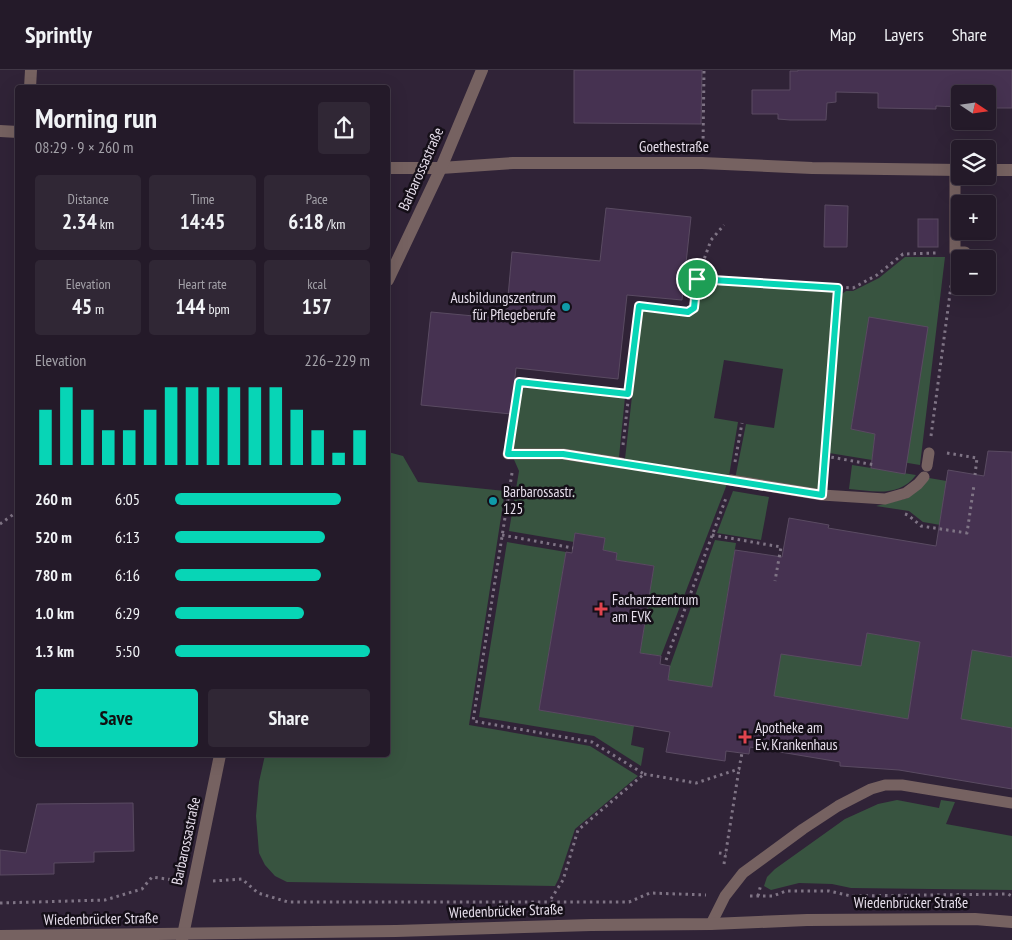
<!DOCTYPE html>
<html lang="en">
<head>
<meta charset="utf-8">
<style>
	:root { --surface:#241a29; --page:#302735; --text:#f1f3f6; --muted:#a3a1a8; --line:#413846; --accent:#07d5b6 }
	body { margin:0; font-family:"PT Sans Narrow",sans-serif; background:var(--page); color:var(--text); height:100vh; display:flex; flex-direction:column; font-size:19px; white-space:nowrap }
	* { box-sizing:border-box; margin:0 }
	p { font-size:16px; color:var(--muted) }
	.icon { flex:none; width:28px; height:28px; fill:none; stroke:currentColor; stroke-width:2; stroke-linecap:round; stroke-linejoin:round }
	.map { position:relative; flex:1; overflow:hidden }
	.sheet { position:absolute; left:15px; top:15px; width:375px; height:672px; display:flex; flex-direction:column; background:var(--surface); border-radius:5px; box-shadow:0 5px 20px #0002,0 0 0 1px var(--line) }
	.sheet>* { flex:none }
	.needle { width:32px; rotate:103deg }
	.fabs { position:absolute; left:951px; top:15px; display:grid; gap:10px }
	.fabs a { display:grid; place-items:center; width:45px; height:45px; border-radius:5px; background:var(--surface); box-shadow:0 5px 20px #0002,0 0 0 1px var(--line); font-size:25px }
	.pin { position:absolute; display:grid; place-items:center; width:42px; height:42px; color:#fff; margin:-21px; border:2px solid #fff; border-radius:50%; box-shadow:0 1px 5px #0007 }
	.round { display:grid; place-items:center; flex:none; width:52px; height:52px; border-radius:5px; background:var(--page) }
	.head { display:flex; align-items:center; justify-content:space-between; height:85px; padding:0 20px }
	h1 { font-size:28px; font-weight:700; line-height:38px }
	.stats { display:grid; grid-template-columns:repeat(3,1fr); gap:8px; height:85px; padding:5px 20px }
	.stats div { display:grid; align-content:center; border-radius:5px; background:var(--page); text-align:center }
	.stats b { font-size:21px; font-weight:700 }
	.stats small { font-size:14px; font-weight:400 }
	.stats p { font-size:14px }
	.chart { height:140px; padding:10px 20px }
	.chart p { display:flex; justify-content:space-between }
	.chart svg { width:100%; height:90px; margin-top:5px; stroke:var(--accent); stroke-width:6 }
	.button { display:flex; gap:10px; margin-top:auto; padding:10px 20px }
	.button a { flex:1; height:58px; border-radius:5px; background:var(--accent); color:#111; font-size:20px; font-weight:700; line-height:58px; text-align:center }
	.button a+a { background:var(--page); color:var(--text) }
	ul { padding:0 20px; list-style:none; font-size:16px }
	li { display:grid; grid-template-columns:80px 60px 1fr; align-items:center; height:38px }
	li i { height:12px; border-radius:6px; background:var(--accent) }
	header { display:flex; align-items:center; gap:30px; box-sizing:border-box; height:70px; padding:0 25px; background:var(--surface); border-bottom:1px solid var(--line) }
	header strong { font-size:24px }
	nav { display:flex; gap:28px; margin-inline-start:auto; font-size:18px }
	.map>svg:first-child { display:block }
</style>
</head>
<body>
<header>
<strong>Sprintly</strong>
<nav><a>Map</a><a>Layers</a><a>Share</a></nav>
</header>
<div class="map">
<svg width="1012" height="870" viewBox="0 0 1012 870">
	<rect width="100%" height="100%" fill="#302337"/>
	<g fill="#385440">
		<polygon points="905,187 945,187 920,395 884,389 869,248 851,359 875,364 872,390 829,383 842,224 846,221 853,221 879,208"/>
		<polygon points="705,213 833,221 818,427 734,414 746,354 774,358 783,299 724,290 714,348 738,352 729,406 625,389 641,245 643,241 647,240 688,246 697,239 699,218"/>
		<polygon points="523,316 625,327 618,397 727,414 661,586 640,583 654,496 616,490 617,483 603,480 605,468 575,463 574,472 509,461 519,401 512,385"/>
		<polygon points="388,382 403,386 418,412 505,421 469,655 590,676 638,706 575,759 559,808 555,816 287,812 275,806 265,795 259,783 256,746 259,712 265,685 388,685"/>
		<path d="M852 395 916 405C899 428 873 421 849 419Z"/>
		<polygon points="929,408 964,414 958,458 923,452 909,441 876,436 908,428"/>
		<polygon points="733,421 769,427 761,470 717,463"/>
		<polygon points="715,470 736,473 712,617 668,610 670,596"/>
		<polygon points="507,472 566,482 539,640 634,656 631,675 644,678 641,696 594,666 479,647"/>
		<polygon points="867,563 920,572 908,649 774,626 781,584"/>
		<polygon points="972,580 1012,587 1012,658 961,649"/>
		<polygon points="897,730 939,738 941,730 955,732 946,754 1012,766 1012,820 851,818 832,814 799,813 771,820 764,816 767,807 775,799 845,749 878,734"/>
	</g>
	<g fill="#463251" stroke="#5a4b62" fill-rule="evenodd">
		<polygon points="574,0 702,0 701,54 574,53"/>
		<polygon points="798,0 1012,0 1012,38 988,38 988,24 960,24 960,37 936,36 936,39 878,38 878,23 836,22 836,32 827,33 826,50 790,50 778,49 778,44 752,44 752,20 790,20 790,1 798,1"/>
		<polygon points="825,135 848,136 847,177 824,177"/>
		<polygon points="606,138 691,147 682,230 627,225 618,309 516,298 511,344 421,335 431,242 506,249 512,182 600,191"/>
		<rect x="918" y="149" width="20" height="28"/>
		<polygon points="869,247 928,257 905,404 871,398 875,364 851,359"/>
		<path d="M988 381 1012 382V587L972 580 961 649 1012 658V719L899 700 840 696V692L750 677 749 684 726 681 725 691 685 685 666 682 670 662 539 640 566 482 572 483 575 463 605 468 603 480 617 483 616 490 654 496 640 583 661 586 660 594 670 596 668 610 712 617 735 480 782 487 789 448 829 455 828 458 936 476 948 400 984 406ZM867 563 920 572 908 649 774 626 781 584 861 596Z"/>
		<polygon points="133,733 134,781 94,782 94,792 54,793 54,804 0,805 0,780 26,783 37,734"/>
	</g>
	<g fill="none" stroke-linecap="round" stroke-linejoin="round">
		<g stroke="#7f7485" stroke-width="3" stroke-dasharray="2.5 4" stroke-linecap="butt">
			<polyline points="703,75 704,0"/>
			<polyline points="697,209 853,218 877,205 903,184 937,183"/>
			<polyline points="510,366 519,312 628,324"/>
			<polyline points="931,366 953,201"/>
			<polyline points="623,375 639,236 688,242 693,238 697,209 711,170 724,155"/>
			<polyline points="947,383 977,388 975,405"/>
			<polyline points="825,386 875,395"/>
			<polyline points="735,392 742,353"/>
			<polyline points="639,396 714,408"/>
			<polyline points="512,403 473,651 592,672 644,704 578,760 563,810 549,832"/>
			<polyline points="823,407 838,218"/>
			<polyline points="905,444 908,445 921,456 967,463 974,415"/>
			<polyline points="0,454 18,441"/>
			<polyline points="502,465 573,478"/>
			<polyline points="712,465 781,477 775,511"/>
			<polyline points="666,590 726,428"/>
			<polyline points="644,704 696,713 739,699 742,683"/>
			<polyline points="719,783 726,784"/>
			<polyline points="724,794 739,699"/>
			<polyline points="213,811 242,809 258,823 288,832 629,832 650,823 706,825"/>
			<polyline points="750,826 773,826 786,821 829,821 851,826 1008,824 1012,826"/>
			<polyline points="758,826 761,814"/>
			<polyline points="0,833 105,830 142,819 152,807 174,810"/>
		</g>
		<g stroke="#766261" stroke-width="11">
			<polyline points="955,100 955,182 965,182"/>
			<polyline points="508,384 563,384 621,393"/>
			<polyline points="927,396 929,383"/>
			<polyline points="731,410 822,425 885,429 906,423 918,414 924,407"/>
			<polyline points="711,854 725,826 743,803 803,759 838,736 871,719 885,715 902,715 1012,733"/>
		</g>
		<g stroke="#766261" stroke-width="12">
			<polyline points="30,18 31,0"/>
			<polyline points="0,61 18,62"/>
			<polyline points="388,98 441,98 513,93 702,93 812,98 960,100"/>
			<polyline points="988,100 1012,100"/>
			<polyline points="388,210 441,98 482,0"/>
			<polyline points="182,870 220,685"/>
		</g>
		<polyline stroke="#766261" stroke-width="12" points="0,866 396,861 591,855 711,854 807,850 975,849 1012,852"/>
	</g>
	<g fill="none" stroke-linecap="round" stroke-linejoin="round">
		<defs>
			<polygon id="route" points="697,209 838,218 822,425 563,384 508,384 519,312 628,324 639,236 688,242 694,238"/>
		</defs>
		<use href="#route" stroke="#fff" stroke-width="10"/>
		<use href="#route" stroke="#07d5b6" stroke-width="6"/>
	</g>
	<g fill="#0f9aa8" stroke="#150f18" stroke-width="2">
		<circle cx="566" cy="237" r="5"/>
		<circle cx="493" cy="431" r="5"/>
	</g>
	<g fill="#e0444e" stroke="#150f18" stroke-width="2">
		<path d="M598.5 531.5h5v5h5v5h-5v5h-5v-5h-5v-5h5z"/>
		<path d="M742.5 659.5h5v5h5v5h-5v5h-5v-5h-5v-5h5z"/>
	</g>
	<g text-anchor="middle" stroke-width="5" stroke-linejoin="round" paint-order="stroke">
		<g font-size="15" fill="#e6deeb" stroke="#150f18">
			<text x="674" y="82">Goethestraße</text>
			<text transform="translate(421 99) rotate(-66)" y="5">Barbarossastraße</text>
			<text transform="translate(186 771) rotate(-78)" y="5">Barbarossastraße</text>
			<text x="911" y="838">Wiedenbrücker Straße</text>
			<text transform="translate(506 841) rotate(-2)" y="5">Wiedenbrücker Straße</text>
			<text transform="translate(101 849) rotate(-1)" y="5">Wiedenbrücker Straße</text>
		</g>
		<g font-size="15" fill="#e6deeb" stroke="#150f18" text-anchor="start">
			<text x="556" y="233" text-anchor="end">Ausbildungszentrum<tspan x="556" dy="17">für Pflegeberufe</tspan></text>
			<text x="503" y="427">Barbarossastr.<tspan x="503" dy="17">125</tspan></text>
			<text x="612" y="535">Facharztzentrum<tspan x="612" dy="17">am EVK</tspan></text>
			<text x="755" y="663">Apotheke am<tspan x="755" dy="17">Ev. Krankenhaus</tspan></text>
		</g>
	</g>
</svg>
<div class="fabs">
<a><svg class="needle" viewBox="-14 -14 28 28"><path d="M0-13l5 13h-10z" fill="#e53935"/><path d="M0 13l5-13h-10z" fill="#a3a1a8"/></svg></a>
<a><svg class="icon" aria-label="layers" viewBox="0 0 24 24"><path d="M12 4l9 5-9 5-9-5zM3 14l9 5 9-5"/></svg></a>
<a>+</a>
<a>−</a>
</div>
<div class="pin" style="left:697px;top:209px;background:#1e9e55"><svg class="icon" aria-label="arrive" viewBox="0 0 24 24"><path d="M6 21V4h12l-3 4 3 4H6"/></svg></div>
<section class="sheet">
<div class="head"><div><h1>Morning run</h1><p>08:29 · 9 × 260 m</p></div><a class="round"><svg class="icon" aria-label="share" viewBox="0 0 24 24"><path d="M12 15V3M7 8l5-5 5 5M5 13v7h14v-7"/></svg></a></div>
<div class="stats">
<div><p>Distance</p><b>2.34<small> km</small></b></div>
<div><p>Time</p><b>14:45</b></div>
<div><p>Pace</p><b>6:18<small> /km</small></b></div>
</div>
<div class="stats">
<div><p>Elevation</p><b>45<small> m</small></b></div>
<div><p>Heart rate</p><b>144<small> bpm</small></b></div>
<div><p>kcal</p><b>157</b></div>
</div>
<div class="chart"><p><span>Elevation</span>226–229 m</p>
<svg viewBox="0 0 160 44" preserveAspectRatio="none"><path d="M5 44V17M15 44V6M25 44V17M35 44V27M45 44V27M55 44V17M65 44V6M75 44V6M85 44V6M95 44V6M105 44V6M115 44V6M125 44V17M135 44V27M145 44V38M155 44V27"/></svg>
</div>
<ul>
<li><b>260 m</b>6:05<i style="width:85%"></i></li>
<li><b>520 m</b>6:13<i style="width:77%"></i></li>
<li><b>780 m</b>6:16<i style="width:75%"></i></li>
<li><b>1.0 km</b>6:29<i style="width:66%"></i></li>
<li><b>1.3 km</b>5:50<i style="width:100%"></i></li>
</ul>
<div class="button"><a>Save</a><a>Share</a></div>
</section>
</div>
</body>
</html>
